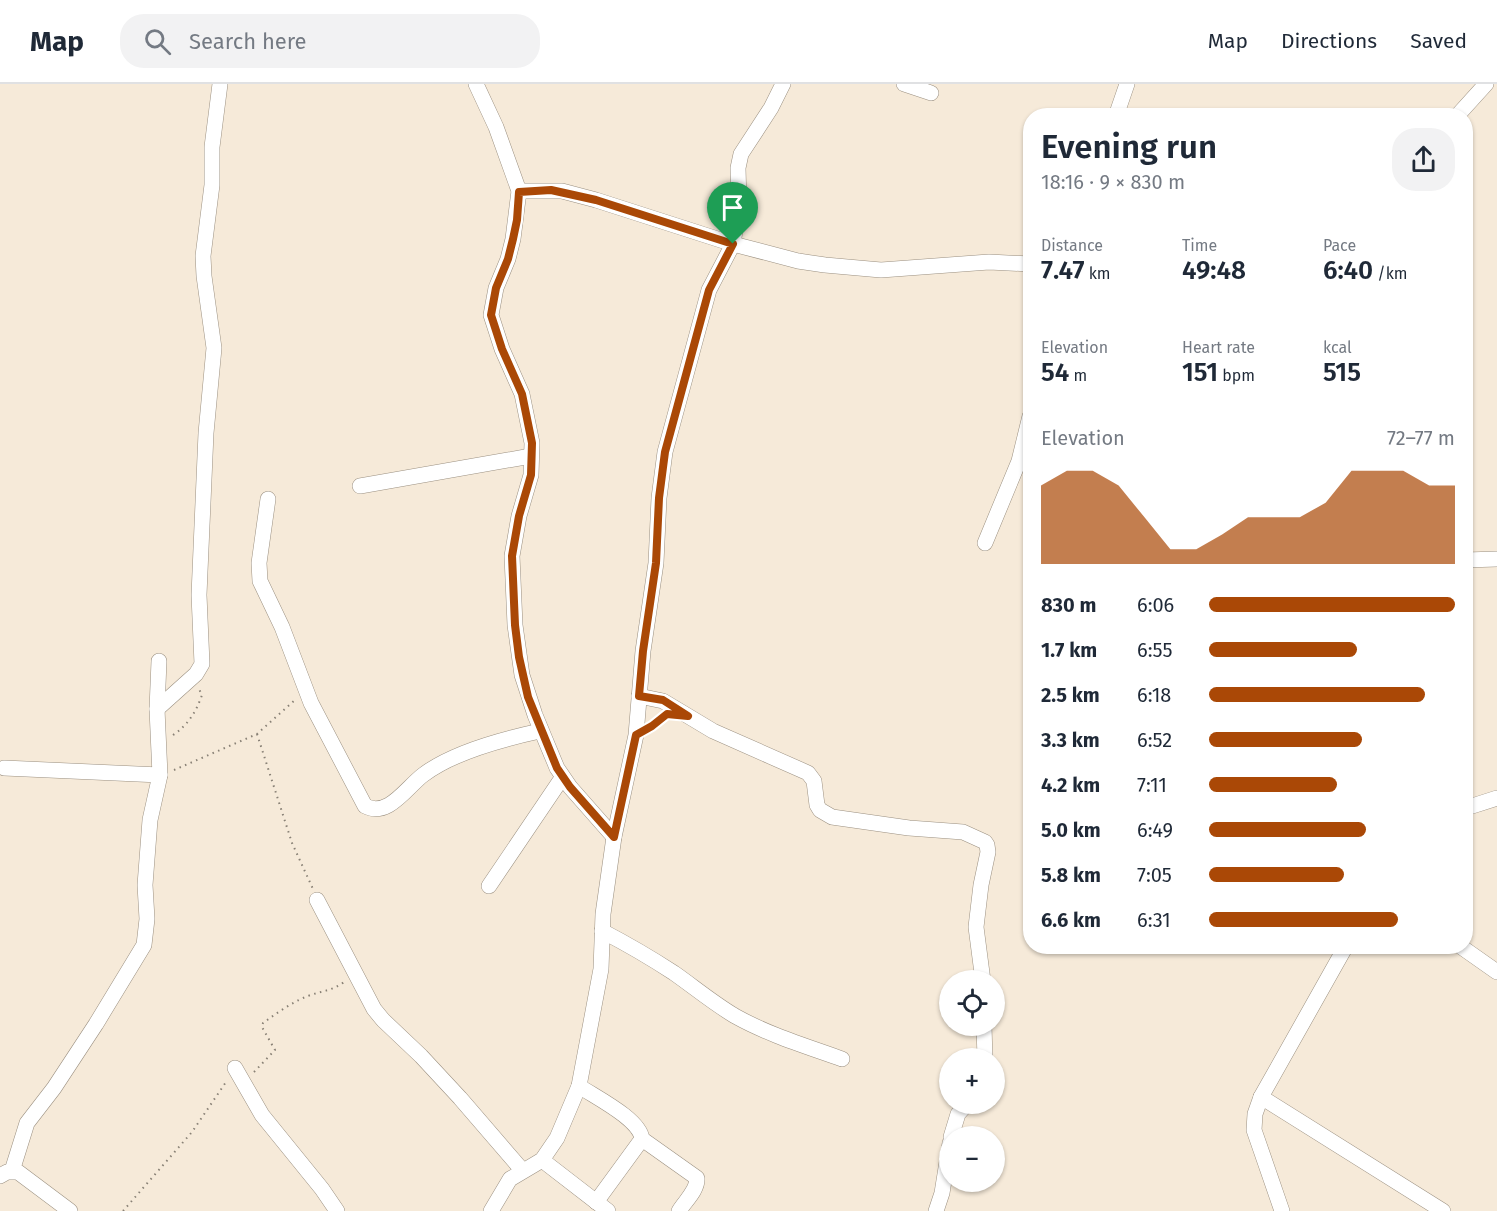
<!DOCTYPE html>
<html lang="en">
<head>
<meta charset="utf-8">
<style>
	:root { --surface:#fff; --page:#f2f2f3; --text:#1f2937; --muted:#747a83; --line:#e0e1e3; --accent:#aa4806 }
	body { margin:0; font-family:"Fira Sans",sans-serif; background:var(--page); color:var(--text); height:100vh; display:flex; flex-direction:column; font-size:22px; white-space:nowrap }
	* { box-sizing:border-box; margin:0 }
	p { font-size:20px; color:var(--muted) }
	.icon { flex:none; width:33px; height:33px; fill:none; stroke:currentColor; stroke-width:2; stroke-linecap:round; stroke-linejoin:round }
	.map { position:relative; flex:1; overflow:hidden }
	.side { position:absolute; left:1023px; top:24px; width:450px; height:846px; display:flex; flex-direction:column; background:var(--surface); border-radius:24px; box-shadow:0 2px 4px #0004 }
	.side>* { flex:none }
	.tools { position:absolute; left:939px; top:886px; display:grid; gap:12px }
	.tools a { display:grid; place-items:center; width:66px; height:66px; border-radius:50%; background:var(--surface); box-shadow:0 2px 4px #0004; font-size:30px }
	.pin { position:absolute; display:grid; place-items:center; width:51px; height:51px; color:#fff; margin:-62px -26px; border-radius:50% 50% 50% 0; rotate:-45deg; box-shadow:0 0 6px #0007 }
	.pin .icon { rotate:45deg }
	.round { display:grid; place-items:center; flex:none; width:63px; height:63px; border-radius:24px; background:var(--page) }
	.head { display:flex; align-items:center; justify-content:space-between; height:102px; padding:0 18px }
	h1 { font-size:33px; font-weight:600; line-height:45px }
	.metrics { display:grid; grid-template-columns:repeat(3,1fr); gap:9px; height:102px; padding:6px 18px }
	.metrics div { display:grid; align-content:center }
	.metrics b { font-size:26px; font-weight:600 }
	.metrics small { font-size:16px; font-weight:400 }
	.metrics p { font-size:16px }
	.chart { height:168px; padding:12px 18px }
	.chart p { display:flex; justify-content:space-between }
	.chart svg { width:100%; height:108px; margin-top:6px; fill:var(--accent); opacity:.7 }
	ul { padding:0 18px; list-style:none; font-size:20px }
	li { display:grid; grid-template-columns:96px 72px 1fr; align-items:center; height:45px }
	li i { height:15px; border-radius:8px; background:var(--accent) }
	header { display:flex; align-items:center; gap:36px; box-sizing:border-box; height:84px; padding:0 30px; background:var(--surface); border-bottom:2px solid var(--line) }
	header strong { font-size:28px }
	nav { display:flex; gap:33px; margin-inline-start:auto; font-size:21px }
	.search { width:420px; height:54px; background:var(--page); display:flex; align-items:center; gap:15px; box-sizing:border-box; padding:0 21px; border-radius:24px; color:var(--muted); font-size:22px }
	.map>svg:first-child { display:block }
</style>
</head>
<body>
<header>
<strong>Map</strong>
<div class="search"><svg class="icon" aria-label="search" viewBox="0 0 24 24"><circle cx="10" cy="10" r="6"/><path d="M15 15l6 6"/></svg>Search here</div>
<nav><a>Map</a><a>Directions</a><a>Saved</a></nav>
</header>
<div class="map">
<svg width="1497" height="1127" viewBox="0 0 1497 1127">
	<rect width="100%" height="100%" fill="#f6ead9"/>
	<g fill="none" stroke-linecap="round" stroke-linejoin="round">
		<defs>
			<g id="minor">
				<polyline points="476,0 496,43 519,107 513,155 508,175 496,204 491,231 502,265 522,310 532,359 531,391 519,432 512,472 515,541 522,591 535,631 557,684 570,703 614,753"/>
				<polyline points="904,0 931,9"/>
				<polyline points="1116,32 1127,0"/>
				<polyline points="1457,32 1486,0"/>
				<polyline points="519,107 562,107 596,116 733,160 798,177 825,181 881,186 989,178 1030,180"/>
				<polyline points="360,402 531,372"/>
				<path d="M268 415 259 479 260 497 282 543 311 619 365 722C388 734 406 704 423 691 453 668 503 655 540 647"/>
				<polyline points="985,459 1019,377 1030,332"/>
				<polyline points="1466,476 1497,475"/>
				<polyline points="639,612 663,617 713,647 808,689 814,697 817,721 820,726 832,733 909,744 963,748 985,758 987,761 988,768 981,801 976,843 983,897"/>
				<polyline points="157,625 196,590 202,580 199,511 206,349 214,264 204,192 203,172 212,101 212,63 220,0"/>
				<polyline points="4,684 160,691 157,625 159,577"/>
				<polyline points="1466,724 1497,714"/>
				<polyline points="489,802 562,694"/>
				<polyline points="317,816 374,925 383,936 421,972 460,1014 522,1086"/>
				<path d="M602 847C627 860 651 874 674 889 694 903 713 919 735 932 769 951 806 962 842 975"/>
				<polyline points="1460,862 1497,888"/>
				<polyline points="984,942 985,975"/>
				<polyline points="235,984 262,1031 322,1105 337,1127"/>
				<path d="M579 1002C595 1013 640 1035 642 1055L697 1094C698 1106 685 1117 679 1127"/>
				<polyline points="1261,1013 1443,1127"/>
				<polyline points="951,1053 958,1030 967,1020"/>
				<polyline points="542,1076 608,1127"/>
				<polyline points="12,1087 27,1039 54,1004 96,940 144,861 147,835 145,801 150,736 160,691"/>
				<polyline points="0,1092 7,1088 18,1088 70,1127"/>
				<polyline points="596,1118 642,1055"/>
				<polyline points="491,1127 510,1095 542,1076 557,1054 579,1002 601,885 603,830 614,753 636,651 643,567 656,479 659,414 665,368 709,206 733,160 739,120 738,84 741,70 771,24 783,0"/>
				<polyline points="936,1127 942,1109 950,1059"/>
				<polyline points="1282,1127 1254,1046 1255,1030 1261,1013 1346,862"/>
			</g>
		</defs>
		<use href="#minor" stroke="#9b9081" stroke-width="16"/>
		<g stroke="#888075" stroke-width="2" stroke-dasharray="1.5 4.5" stroke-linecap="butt">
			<polyline points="652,642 663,632"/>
			<polyline points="257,650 292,759 313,805"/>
			<path d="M173 651C188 641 196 628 202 611L199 605"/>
			<polyline points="174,686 257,650 295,616"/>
			<path d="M254 988 275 966 262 943 263 939C277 929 292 918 308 912 321 907 332 907 344 898"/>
			<polyline points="123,1127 192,1048 226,998"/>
		</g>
		<use href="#minor" stroke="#fff" stroke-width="15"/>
	</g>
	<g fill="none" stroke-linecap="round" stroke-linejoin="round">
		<defs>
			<polygon id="route" points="551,106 596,116 733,160 709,206 665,368 659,414 656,479 643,567 639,612 663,616 688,632 667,630 652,642 636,651 614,753 570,703 557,684 528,613 519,573 515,541 512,472 519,432 531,391 532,359 522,310 502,265 491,231 496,204 508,175 513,155 517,136 519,108"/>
		</defs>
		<use href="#route" stroke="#fff" stroke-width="12"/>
		<use href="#route" stroke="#aa4806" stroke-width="8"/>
	</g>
</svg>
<div class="tools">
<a><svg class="icon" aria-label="locate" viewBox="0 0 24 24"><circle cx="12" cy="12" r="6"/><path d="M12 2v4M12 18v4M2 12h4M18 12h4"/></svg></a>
<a>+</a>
<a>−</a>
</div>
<div class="pin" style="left:733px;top:160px;background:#1e9e55"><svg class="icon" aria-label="arrive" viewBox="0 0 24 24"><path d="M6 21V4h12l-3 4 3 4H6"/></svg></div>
<section class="side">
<div class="head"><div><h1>Evening run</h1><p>18:16 · 9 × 830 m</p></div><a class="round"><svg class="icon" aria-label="share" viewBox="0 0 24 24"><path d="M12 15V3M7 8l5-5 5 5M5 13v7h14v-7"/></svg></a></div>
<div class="metrics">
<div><p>Distance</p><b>7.47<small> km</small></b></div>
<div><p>Time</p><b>49:48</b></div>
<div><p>Pace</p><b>6:40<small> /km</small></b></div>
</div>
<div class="metrics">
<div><p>Elevation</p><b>54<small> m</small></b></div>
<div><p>Heart rate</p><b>151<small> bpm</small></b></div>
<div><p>kcal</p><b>515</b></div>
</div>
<div class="chart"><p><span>Elevation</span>72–77 m</p>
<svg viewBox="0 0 160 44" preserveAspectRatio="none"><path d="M0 44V12L10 6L20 6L30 12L40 25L50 38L60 38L70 32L80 25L90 25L100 25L110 19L120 6L130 6L140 6L150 12L160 12V44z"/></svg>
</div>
<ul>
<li><b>830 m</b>6:06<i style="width:100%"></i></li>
<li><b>1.7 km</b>6:55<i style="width:60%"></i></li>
<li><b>2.5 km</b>6:18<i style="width:88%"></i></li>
<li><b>3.3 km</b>6:52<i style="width:62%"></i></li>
<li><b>4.2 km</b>7:11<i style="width:52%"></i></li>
<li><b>5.0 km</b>6:49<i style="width:64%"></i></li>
<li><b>5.8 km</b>7:05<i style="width:55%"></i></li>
<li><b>6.6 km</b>6:31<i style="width:77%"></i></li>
</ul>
</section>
</div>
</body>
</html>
